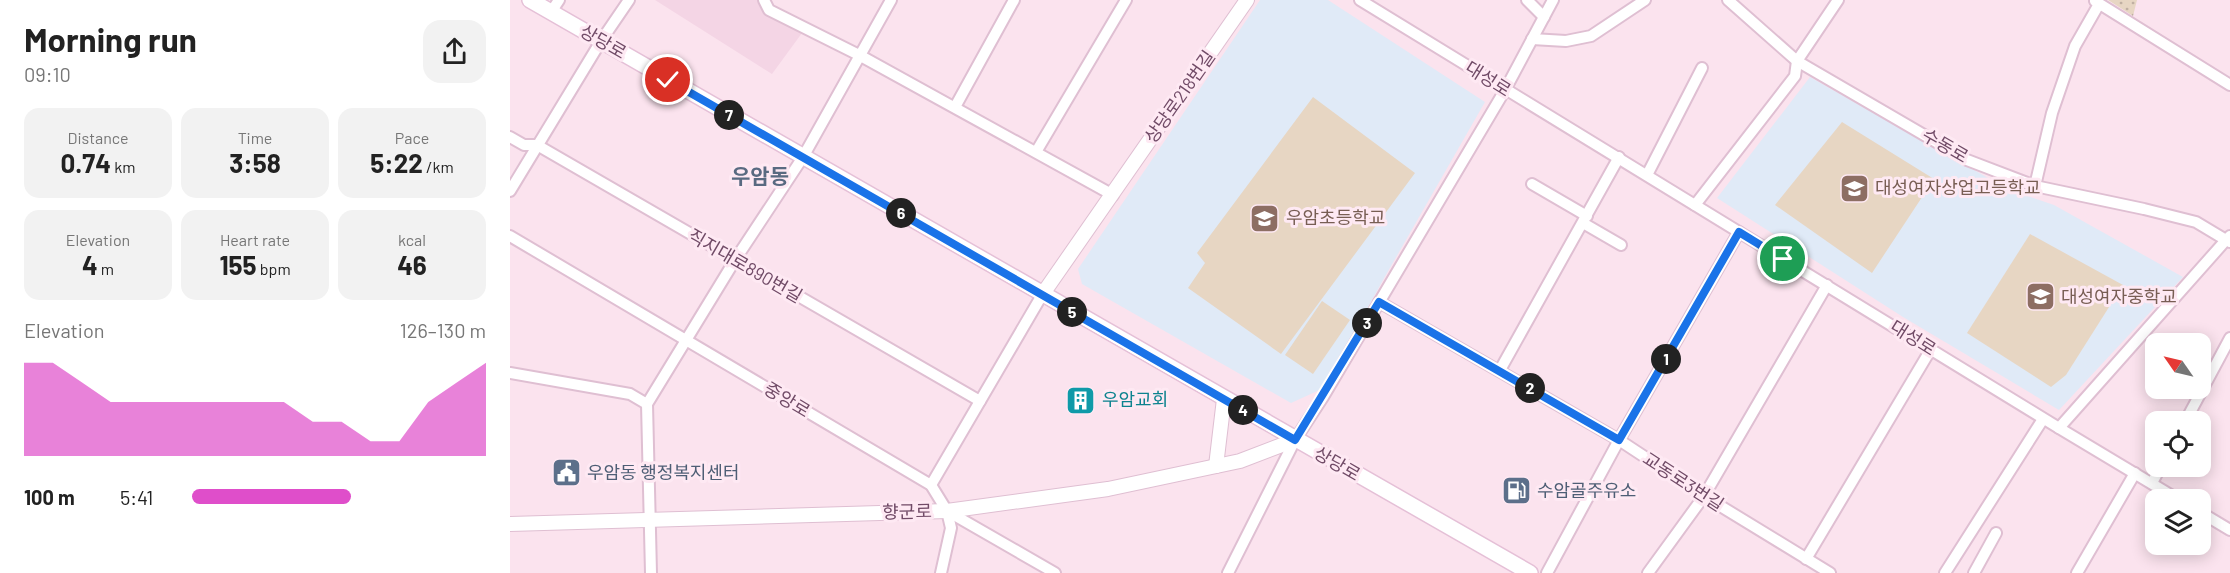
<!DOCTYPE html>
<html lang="en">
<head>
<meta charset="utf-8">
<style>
	:root { --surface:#fff; --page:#f2f2f2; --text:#222; --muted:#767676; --accent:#df4eca }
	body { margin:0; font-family:Barlow,"Noto Sans KR",sans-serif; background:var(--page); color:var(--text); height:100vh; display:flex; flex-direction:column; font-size:22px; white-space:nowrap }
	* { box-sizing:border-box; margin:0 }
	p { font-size:20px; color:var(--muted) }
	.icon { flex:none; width:33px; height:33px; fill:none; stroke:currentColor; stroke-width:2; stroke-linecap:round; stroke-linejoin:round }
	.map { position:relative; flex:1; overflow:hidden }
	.sheet { display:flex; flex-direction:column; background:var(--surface); width:510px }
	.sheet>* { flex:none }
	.needle { width:39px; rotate:304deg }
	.controls { position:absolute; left:1635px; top:333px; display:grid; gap:12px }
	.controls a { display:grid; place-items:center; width:66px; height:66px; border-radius:12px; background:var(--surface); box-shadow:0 3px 15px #0003; font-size:30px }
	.pin { position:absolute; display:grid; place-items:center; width:51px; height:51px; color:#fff; margin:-26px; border:3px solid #fff; border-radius:50%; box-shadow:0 2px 6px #0007 }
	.km { position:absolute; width:30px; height:30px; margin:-15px; border-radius:50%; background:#222; color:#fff; font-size:16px; line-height:30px; text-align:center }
	.round { display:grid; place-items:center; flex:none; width:63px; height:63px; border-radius:18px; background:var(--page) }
	.summary { display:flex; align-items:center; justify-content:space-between; height:102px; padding:0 24px }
	h1 { font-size:33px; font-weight:700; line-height:45px }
	.metrics { display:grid; grid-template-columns:repeat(3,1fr); gap:9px; height:102px; padding:6px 24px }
	.metrics div { display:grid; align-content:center; border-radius:15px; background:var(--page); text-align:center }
	.metrics b { font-size:26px; font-weight:700 }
	.metrics small { font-size:16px; font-weight:400 }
	.metrics p { font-size:16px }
	.chart { height:168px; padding:12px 24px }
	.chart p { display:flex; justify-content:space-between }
	.chart svg { width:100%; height:108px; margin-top:6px; fill:var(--accent); opacity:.7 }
	ul { padding:0 24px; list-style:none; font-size:20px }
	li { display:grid; grid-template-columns:96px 72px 1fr; align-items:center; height:45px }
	li i { height:15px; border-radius:8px; background:var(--accent) }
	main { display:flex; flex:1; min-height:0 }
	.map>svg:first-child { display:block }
</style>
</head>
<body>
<main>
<section class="sheet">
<div class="summary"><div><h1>Morning run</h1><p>09:10</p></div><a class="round"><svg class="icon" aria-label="share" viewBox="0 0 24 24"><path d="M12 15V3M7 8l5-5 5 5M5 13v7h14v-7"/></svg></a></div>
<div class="metrics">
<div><p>Distance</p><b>0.74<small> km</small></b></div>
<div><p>Time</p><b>3:58</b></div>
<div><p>Pace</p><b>5:22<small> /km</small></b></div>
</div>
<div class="metrics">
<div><p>Elevation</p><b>4<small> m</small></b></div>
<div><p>Heart rate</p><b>155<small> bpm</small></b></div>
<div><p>kcal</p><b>46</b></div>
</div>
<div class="chart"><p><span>Elevation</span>126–130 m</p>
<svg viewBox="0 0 160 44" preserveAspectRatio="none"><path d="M0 44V6L10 6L20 14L30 22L40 22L50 22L60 22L70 22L80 22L90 22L100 30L110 30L120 38L130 38L140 22L150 14L160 6V44z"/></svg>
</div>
<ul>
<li><b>100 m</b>5:41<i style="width:54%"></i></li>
</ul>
</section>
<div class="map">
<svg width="1720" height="573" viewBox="0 0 1720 573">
	<defs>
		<pattern id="park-dots" width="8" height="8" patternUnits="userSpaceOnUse" patternTransform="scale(1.5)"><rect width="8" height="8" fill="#e7d6c3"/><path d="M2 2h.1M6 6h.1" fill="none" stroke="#c0b0a2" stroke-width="1.8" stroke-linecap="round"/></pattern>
	</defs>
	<rect width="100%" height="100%" fill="#fbe3ee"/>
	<polygon fill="#f4d5e5" points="145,0 248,0 254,11 292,33 262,74"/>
	<g fill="#e0eaf7">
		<polygon points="750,0 818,0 975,102 873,280 814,388 781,403 572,284 568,269"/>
		<polygon points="1300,77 1480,179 1512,194 1544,205 1673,277 1549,410 1393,317 1207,198"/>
	</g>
	<g fill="#e7d6c3">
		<polygon points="803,97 905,173 771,354 678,288 695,263 687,253"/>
		<polygon points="1332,122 1424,179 1362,273 1265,205"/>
		<polygon points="1520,234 1613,285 1556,375 1541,387 1457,333"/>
		<polygon points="812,301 840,320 803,374 775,355"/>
	</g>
	<polygon fill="url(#park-dots)" points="1598,0 1627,0 1623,16"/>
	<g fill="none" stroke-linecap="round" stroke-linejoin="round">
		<defs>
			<g id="minor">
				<polyline points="254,0 259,10 349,55 603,195"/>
				<polyline points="850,0 1549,428 1669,500"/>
				<polyline points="1017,0 1034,17"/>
				<polyline points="1218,0 1287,61 1457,160 1525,186 1634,209 1686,222 1716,240 1720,236"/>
				<polyline points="1585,1 1720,85"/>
				<polyline points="41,12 49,0"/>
				<polyline points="1022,39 1056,41 1081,36 1135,0"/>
				<polyline points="445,107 504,0"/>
				<polyline points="0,137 14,145 27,145 470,401"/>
				<polyline points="526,152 616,0"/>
				<polyline points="1137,175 1192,68"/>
				<polyline points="1022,184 1077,216"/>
				<polyline points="1525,186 1542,113 1565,46 1589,4"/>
				<polyline points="0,191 91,41 119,0"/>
				<polyline points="1185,205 1285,76 1287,61 1328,0"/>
				<polyline points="1073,223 1111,245"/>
				<polyline points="0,236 421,485 437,511 545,573"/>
				<polyline points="869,302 1109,440 1194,496 1320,573"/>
				<polyline points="990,370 1109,157"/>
				<polyline points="0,373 120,394 137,404"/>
				<polyline points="1675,422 1720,338"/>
				<polyline points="1549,428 1716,240 1720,242"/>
				<polyline points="1642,483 1651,466"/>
				<polyline points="421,485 532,295"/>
				<polyline points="1690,512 1720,530"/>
				<polyline points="1296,559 1421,349"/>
				<polyline points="141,573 137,404 225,260 293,157 381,0"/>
				<polyline points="431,573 441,528 437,511"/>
				<polyline points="718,573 785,440 813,397 995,90 1043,0"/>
				<polyline points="1037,573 1109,440 1229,232"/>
				<polyline points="1138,573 1194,496 1317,285"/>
				<polyline points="1435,573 1533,419"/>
				<polyline points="1464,573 1486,533"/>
				<polyline points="1567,573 1625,473"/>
			</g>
			<g id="tertiary">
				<polyline points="532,295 737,0"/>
				<polyline points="706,466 714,399"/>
				<polyline points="0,524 437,511 598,489 730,461 785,440"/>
			</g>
			<polyline id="secondary" points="20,0 1020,573"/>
		</defs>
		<use href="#minor" stroke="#dfbfd2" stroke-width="14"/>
		<use href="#tertiary" stroke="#dfbfd2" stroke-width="16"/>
		<use href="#secondary" stroke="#e5c0d7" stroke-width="18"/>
		<use href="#minor" stroke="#fff" stroke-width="10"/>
		<use href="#tertiary" stroke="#fff" stroke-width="14"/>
		<use href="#secondary" stroke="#fff" stroke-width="15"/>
	</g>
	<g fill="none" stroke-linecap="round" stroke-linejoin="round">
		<defs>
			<polyline id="route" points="158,80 785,440 869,302 1109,440 1229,232 1273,259"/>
		</defs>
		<use href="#route" stroke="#fff" stroke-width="12"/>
		<use href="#route" stroke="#1a73e8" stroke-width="8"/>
	</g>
	<defs>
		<symbol id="school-square" viewBox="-11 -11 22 22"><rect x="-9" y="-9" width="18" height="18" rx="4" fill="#8d6e63" stroke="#fee9f3"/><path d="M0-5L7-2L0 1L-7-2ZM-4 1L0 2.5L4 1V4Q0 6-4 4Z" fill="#fff"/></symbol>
		<symbol id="building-square" viewBox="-11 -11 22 22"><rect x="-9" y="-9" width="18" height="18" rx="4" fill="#0f9aa8" stroke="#fee9f3"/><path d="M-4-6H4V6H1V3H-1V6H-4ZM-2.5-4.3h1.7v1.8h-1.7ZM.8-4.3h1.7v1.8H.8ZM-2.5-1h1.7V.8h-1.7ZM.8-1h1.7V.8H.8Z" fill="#fff"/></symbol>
		<symbol id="civic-square" viewBox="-11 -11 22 22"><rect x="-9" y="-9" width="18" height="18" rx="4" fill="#5c6f8a" stroke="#fee9f3"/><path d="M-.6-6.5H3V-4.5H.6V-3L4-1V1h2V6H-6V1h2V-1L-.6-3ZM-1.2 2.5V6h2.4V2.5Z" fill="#fff"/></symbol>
		<symbol id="fuel-square" viewBox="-11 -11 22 22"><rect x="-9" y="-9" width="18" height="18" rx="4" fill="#5c6f8a" stroke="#fee9f3"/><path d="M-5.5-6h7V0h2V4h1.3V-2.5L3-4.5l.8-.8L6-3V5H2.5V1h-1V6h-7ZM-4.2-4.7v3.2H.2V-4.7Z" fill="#fff"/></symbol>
	</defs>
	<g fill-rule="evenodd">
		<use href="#school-square" x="1328" y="172" width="33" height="33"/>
		<use href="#school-square" x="738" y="202" width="33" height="33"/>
		<use href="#school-square" x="1514" y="280" width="33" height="33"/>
		<use href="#building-square" x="554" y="384" width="33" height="33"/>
		<use href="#civic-square" x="40" y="456" width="33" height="33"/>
		<use href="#fuel-square" x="990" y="474" width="33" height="33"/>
	</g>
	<g text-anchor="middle" stroke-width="6" stroke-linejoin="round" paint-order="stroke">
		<g font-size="18" fill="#714b67" stroke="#fee9f3">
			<text transform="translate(93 42) rotate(30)" y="6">상당로</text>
			<text transform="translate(978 79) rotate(32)" y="6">대성로</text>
			<text transform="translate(670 97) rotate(-55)" y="6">상당로218번길</text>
			<text transform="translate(1435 146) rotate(30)" y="6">수동로</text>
			<text transform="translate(235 266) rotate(30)" y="6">직지대로890번길</text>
			<text transform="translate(1403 338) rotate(32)" y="6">대성로</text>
			<text transform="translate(277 400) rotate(31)" y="6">중앙로</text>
			<text transform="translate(827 464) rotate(30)" y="6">상당로</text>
			<text transform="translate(1173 482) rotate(33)" y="6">교동로3번길</text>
			<text transform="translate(397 512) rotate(-1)" y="6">향군로</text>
		</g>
		<g font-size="18" fill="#785e54" stroke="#fee9f3" text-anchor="start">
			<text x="1365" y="194">대성여자상업고등학교</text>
			<text x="776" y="224">우암초등학교</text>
			<text x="1551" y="303">대성여자중학교</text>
		</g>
		<g font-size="18" fill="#0d838f" stroke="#fee9f3" text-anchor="start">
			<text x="592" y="406">우암교회</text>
		</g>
		<g font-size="18" fill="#4e5e75" stroke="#fee9f3" text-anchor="start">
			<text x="77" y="479">우암동 행정복지센터</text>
			<text x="1027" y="497">수암골주유소</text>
		</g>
		<g font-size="21" font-weight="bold" fill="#596a81" stroke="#fee9f3">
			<text x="250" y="184">우암동</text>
		</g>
	</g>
</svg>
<div class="controls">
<a><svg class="needle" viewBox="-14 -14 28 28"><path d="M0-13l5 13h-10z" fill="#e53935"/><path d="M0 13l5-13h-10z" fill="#767676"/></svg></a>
<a><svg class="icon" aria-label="locate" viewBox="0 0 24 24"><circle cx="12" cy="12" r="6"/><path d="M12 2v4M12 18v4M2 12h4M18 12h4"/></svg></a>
<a><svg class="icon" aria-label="layers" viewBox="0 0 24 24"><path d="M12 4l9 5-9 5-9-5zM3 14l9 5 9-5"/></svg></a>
</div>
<div class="pin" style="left:1273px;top:259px;background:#1e9e55"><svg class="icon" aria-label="arrive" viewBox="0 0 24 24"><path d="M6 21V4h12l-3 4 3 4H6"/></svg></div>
<div class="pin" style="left:158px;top:80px;background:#d93025"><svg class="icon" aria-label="check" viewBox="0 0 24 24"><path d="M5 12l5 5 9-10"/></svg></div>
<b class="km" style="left:1156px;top:359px">1</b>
<b class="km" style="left:1020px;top:388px">2</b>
<b class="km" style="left:857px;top:323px">3</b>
<b class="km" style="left:733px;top:410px">4</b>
<b class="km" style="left:562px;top:312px">5</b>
<b class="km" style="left:391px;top:213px">6</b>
<b class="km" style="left:219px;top:115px">7</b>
</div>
</main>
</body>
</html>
